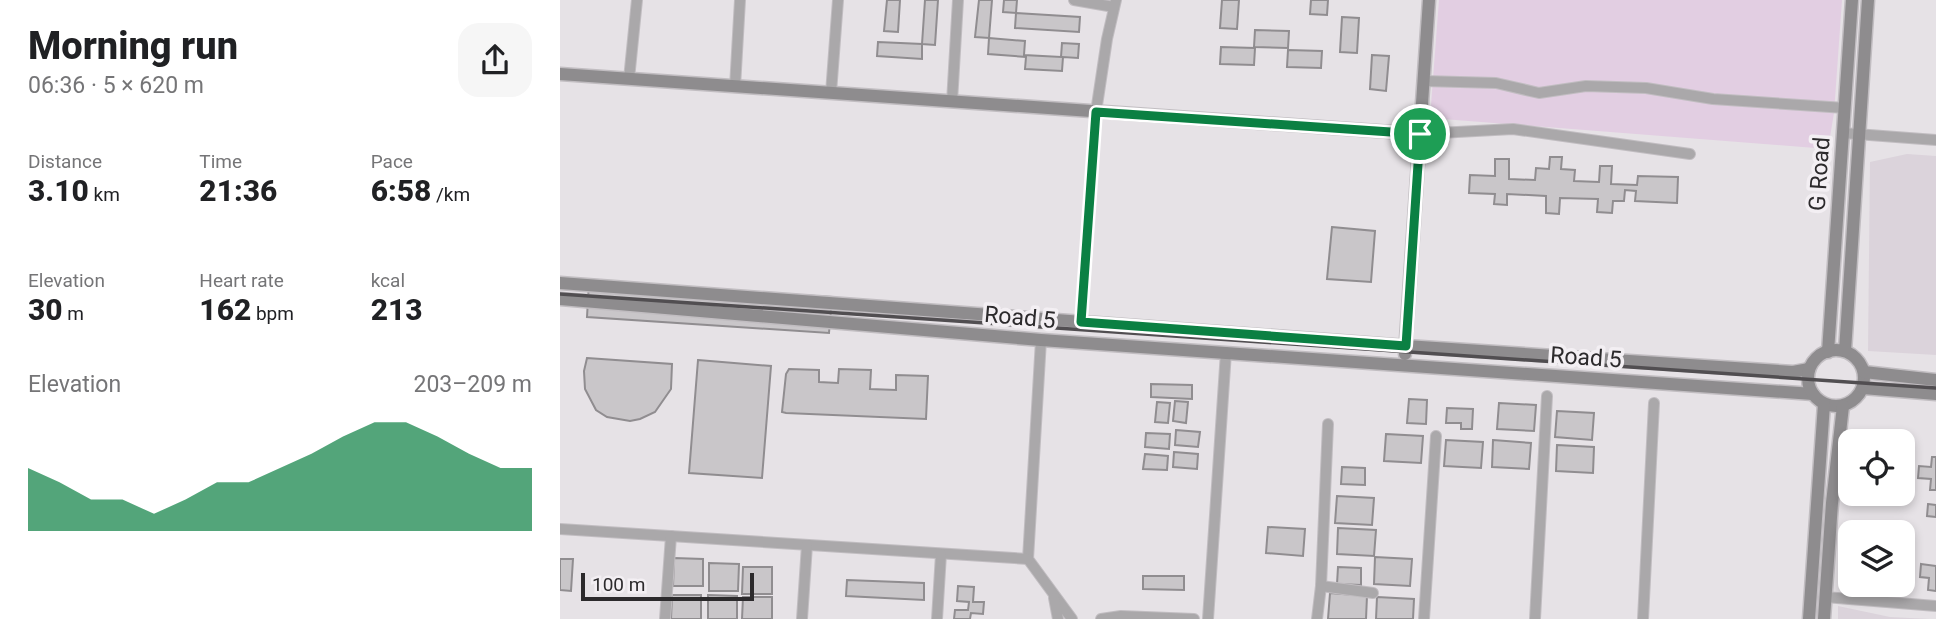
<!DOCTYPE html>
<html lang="en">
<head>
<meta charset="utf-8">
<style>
	:root { --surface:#fff; --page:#f6f6f6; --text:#202124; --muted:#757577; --accent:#0b8043 }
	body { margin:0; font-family:Roboto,sans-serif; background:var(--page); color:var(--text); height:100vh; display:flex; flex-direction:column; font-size:26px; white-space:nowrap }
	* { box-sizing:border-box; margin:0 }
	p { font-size:23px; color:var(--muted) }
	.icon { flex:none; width:38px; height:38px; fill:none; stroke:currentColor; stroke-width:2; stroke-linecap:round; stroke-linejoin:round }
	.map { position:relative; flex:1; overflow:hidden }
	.sheet { display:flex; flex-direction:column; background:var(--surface); width:560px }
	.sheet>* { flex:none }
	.tools { position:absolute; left:1278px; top:429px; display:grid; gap:14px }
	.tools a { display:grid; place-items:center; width:77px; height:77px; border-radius:14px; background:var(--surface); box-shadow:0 4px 10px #0003; font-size:35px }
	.scale { position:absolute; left:21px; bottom:18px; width:173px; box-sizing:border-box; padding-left:7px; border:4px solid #2c2a2c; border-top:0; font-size:19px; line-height:24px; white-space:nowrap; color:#2c2a2c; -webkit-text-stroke:5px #f3eff3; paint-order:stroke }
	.pin { position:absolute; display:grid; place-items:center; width:60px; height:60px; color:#fff; margin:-30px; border:4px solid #fff; border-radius:50%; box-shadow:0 2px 7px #0007 }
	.round { display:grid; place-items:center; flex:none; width:74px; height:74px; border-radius:21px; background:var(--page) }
	.summary { display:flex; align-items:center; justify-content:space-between; height:119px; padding:0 28px }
	h1 { font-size:38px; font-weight:800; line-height:52px }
	.metrics { display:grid; grid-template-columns:repeat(3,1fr); gap:10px; height:119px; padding:7px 28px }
	.metrics div { display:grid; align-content:center }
	.metrics b { font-size:30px; font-weight:800 }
	.metrics small { font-size:19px; font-weight:400 }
	.metrics p { font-size:19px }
	.chart { height:196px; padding:14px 28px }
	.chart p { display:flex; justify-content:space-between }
	.chart svg { width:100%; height:126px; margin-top:7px; fill:var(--accent); opacity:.7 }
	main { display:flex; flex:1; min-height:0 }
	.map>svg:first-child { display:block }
</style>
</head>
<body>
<main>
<section class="sheet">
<div class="summary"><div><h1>Morning run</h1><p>06:36 · 5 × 620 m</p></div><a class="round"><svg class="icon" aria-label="share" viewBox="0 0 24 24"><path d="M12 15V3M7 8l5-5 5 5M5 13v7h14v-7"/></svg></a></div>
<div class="metrics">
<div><p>Distance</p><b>3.10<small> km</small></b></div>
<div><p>Time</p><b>21:36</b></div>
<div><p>Pace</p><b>6:58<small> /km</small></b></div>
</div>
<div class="metrics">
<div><p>Elevation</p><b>30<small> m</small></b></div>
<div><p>Heart rate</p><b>162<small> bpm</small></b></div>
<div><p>kcal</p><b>213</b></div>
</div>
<div class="chart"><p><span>Elevation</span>203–209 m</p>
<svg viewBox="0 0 160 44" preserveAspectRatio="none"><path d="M0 44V22L10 27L20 33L30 33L40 38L50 33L60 27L70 27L80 22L90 17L100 11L110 6L120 6L130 11L140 17L150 22L160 22V44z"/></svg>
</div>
</section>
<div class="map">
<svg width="1376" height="619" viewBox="0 0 1376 619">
	<rect width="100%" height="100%" fill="#e6e2e6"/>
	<g fill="#dbd3db">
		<polygon points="1347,154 1376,156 1376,355 1308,351 1310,162"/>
		<polygon points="1278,606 1330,617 1370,619 1278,619"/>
	</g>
	<polygon fill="#e2cee2" points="879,0 1282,0 1274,113 1268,149 870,118"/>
	<g fill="#c9c6c9" stroke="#908d90" stroke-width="2">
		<polygon points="327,0 340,0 338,32 324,31"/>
		<polygon points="365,0 378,0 375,45 362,44"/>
		<polygon points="419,0 432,0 429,38 415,37"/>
		<polygon points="444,0 457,0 456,13 443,12"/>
		<polygon points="662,0 679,0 677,29 660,28"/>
		<polygon points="751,0 768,0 767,15 750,14"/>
		<polygon points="456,13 520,17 519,32 455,28"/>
		<polygon points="782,17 799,18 797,53 780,52"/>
		<polygon points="695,30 729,31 728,48 694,47"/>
		<polygon points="429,38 465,41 464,55 501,57 502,43 519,44 518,58 503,57 502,71 465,69 466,57 428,54"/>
		<polygon points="318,42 362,44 362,59 317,56"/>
		<polygon points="661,47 695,48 694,65 660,64"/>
		<polygon points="728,50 762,51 761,68 727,67"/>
		<polygon points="812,55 829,56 826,91 810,89"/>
		<polygon points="990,157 1002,157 1001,169 1015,170 1014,181 1039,182 1040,166 1052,166 1051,184 1077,185 1078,176 1118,177 1117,203 1075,201 1076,191 1065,190 1064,201 1053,201 1052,213 1037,212 1038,199 1000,198 999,214 986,213 986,196 947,194 947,205 934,204 935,194 909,193 910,175 935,176 935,159 949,159 949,179 975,180 976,168 989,169"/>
		<polygon points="772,227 815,231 811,282 767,279"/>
		<polygon points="29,282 272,297 269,333 27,317"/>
		<polygon points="27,358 112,364 111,389 95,412 80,419 70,421 47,417 36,410 25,389 24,371"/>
		<polygon points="138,360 211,366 202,478 129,473"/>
		<polygon points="229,369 259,370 259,382 278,383 279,369 311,370 310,389 336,390 336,375 368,376 366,419 226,413 222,412 226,374"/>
		<polygon points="591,384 632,385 632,399 591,397"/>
		<polygon points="849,399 867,400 866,424 847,423"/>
		<polygon points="615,401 628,402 626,423 613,421"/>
		<polygon points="597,402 610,403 608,423 595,422"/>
		<polygon points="939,403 976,405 974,431 937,429"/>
		<polygon points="887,408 913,409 912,429 901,429 901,423 886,423"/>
		<polygon points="997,411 1034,413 1032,440 995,437"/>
		<polygon points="616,430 640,432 638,447 615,445"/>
		<polygon points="586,433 610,434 609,449 585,447"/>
		<polygon points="826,434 863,436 861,463 824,461"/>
		<polygon points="886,440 923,442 921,468 884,466"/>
		<polygon points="933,440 971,443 969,469 932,467"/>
		<polygon points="997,445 1034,447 1033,473 996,471"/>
		<polygon points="614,452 638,454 637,469 613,467"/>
		<polygon points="585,454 608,456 607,470 583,469"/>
		<polygon points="1372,457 1376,457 1376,490 1370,490 1371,479 1358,478 1359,466 1371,467"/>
		<polygon points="782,467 805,468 805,485 781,484"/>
		<polygon points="777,496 814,498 812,525 775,523"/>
		<polygon points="1368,504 1376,505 1376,517 1367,516"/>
		<polygon points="708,527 745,529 743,556 706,553"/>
		<polygon points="778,528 816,530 814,556 777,554"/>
		<polygon points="815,557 852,559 850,586 814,584"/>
		<polygon points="114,558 143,559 143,586 113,586"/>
		<polygon points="0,559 13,559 11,591 0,590"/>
		<polygon points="149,563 179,564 178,591 149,591"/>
		<polygon points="1361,564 1376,566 1376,591 1368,590 1369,578 1360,577"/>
		<polygon points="183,567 212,567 212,594 182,594"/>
		<polygon points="778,567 801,568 801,585 777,584"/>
		<polygon points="583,576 624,576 624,590 583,589"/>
		<polygon points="287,580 364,583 364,600 286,596"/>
		<polygon points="398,586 414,587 413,602 424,602 423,614 411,613 410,619 394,619 395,610 408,610 409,602 397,601"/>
		<polygon points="770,593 807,596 806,619 768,619"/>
		<polygon points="112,595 141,595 141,619 111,619"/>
		<polygon points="148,595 177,596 177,619 148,619"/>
		<polygon points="183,597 212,597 212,619 182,619"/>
		<polygon points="817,597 854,599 853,619 816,619"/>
	</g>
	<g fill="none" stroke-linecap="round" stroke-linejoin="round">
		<defs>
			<g id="street">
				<polyline points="514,0 554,7"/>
				<polyline points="69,79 77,0"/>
				<polyline points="864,81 936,83 979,93 1026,86 1086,88 1153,99 1285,108"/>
				<polyline points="175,87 180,0"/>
				<polyline points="271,93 278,0"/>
				<polyline points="392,102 398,0"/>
				<polyline points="1283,133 1376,140"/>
				<polyline points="860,134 953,129 1130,154"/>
				<polyline points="521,322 536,112 547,39 556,0"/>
				<polyline points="481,340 468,559 512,619"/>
				<polyline points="0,529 468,559"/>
				<polyline points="761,586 813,593"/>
				<polyline points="1265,597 1376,606"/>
				<polyline points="494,598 498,619"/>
				<polyline points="105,619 111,536"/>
				<polyline points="242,619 247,545"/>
				<polyline points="377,619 381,554"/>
				<polyline points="541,619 561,616 634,619"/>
				<polyline points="648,619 666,352"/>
				<polyline points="757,619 761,586 768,424"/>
				<polyline points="864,619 876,436"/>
				<polyline points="975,619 987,396"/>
				<polyline points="1083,619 1094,403"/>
			</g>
			<g id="secondary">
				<polyline points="0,74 860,134"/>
				<polyline points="0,283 846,346 1233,372 1249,369"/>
				<polyline points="0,299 481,340 1253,394"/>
				<circle cx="1276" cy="378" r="28"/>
				<polyline points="1285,351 1308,0"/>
				<polyline points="1268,352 1292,0"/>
				<polyline points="845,354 869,0"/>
				<polyline points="1304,372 1376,380"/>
				<polyline points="1303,388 1376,394"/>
				<polyline points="1249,619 1264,404"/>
				<polyline points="1264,619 1272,503 1283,406"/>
			</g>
		</defs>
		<use href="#street" stroke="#c1bdc1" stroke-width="12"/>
		<use href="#secondary" stroke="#c1bdc1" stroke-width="15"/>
		<use href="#street" stroke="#aaa8aa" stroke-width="10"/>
		<use href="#secondary" stroke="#8e8c8e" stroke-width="12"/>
		<polyline stroke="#514e51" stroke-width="3.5" points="0,294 1376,388"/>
	</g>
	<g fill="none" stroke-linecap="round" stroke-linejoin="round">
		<defs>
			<polygon id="route" points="536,112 860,134 846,346 521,322"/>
		</defs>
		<use href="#route" stroke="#fff" stroke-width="14"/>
		<use href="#route" stroke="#0b8043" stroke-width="9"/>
	</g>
	<g text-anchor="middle" stroke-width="7" stroke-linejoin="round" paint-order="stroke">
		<g font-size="23" fill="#2c2a2c" stroke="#f3eff3">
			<text transform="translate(1259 174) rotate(-86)" y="8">G Road</text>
			<text transform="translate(460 317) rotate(5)" y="8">Road 5</text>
			<text transform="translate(1026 357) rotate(4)" y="8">Road 5</text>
		</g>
	</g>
</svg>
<div class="tools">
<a><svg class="icon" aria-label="locate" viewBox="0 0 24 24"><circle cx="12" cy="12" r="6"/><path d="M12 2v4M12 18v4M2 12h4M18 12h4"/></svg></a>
<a><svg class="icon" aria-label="layers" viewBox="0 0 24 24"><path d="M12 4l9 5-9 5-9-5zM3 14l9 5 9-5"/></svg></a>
</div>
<div class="scale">100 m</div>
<div class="pin" style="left:860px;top:134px;background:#1e9e55"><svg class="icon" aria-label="arrive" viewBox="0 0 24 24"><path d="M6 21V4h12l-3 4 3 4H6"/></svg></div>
</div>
</main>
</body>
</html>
